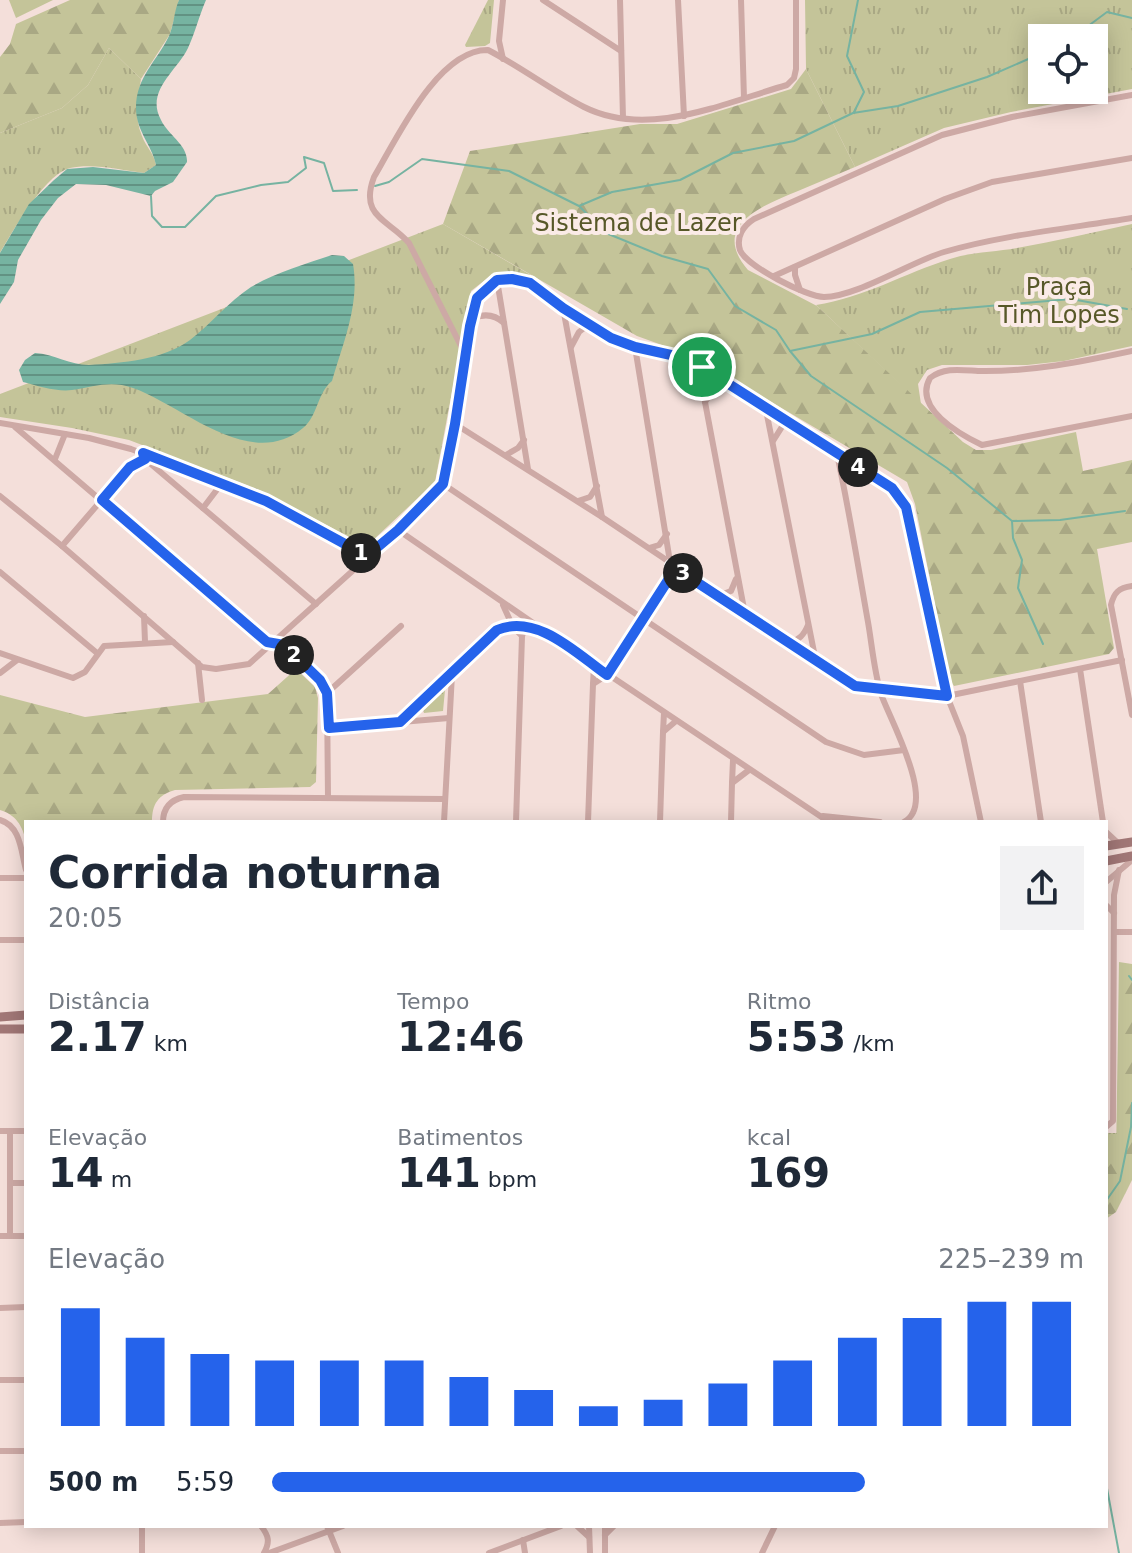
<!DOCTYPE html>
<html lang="pt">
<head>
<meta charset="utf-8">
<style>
	:root { --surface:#fff; --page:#f2f2f3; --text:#1f2937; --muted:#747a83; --accent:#2563eb }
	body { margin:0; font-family:"DejaVu Sans",sans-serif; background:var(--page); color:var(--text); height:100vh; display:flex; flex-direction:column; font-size:30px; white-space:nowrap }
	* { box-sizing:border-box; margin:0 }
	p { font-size:26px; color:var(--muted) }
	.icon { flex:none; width:44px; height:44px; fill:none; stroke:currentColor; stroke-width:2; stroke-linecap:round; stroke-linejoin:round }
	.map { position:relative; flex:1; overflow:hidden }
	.sheet { position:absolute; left:24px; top:820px; width:1084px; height:708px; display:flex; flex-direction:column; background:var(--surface); border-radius:0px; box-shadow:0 4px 20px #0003 }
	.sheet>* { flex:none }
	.controls { position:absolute; left:1028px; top:24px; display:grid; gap:16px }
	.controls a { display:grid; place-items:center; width:80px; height:80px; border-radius:0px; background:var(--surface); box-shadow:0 4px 20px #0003; font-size:40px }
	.pin { position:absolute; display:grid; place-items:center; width:68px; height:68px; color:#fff; margin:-34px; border:4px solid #fff; border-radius:50%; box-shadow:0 2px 8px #0007 }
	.km { position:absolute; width:40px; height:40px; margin:-20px; border-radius:50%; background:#222; color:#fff; font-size:22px; line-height:40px; text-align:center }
	.round { display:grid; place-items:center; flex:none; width:84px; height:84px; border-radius:0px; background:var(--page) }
	.overview { display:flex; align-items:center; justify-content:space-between; height:136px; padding:0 24px }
	h1 { font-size:44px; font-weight:700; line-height:60px }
	.metrics { display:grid; grid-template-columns:repeat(3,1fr); gap:12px; height:136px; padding:8px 24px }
	.metrics div { display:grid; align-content:center }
	.metrics b { font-size:40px; font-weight:700 }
	.metrics small { font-size:22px; font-weight:400 }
	.metrics p { font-size:22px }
	.chart { height:224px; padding:16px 24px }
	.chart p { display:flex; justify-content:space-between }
	.chart svg { width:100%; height:144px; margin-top:8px; stroke:var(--accent); stroke-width:6 }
	ul { padding:0 24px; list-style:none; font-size:26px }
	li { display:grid; grid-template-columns:128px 96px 1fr; align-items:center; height:60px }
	li i { height:20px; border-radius:10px; background:var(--accent) }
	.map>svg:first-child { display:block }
</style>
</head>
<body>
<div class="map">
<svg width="1132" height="1553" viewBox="0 0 1132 1553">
	<defs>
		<pattern id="grass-tufts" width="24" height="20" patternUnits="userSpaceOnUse" patternTransform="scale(2)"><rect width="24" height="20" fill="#c4c499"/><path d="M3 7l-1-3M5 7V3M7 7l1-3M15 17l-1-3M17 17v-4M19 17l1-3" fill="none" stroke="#a9a884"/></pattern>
		<pattern id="forest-firs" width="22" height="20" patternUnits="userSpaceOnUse" patternTransform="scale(2)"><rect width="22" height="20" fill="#c4c499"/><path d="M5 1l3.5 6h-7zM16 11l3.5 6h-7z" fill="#a9a884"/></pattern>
		<pattern id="water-rules" width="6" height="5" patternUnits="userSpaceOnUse" patternTransform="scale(2)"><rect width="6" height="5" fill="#76b3a1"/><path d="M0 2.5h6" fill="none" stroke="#629283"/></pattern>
	</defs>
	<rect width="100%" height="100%" fill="#f4dfda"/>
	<g fill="url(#grass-tufts)" fill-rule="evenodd">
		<polygon points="488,0 494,0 490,43 485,46 466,47 465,45"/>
		<path d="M805 0H1132V89L1011 112 944 128 855 167 806 69ZM1042 38H1094V90H1042Z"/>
		<path d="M109 48 141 79C138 99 134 117 142 136 146 147 154 153 156 165L144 173C121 170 93 163 70 168 45 174 13 231 0 253V133L62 108 88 85Z"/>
		<polygon points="443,224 536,278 494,273 471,291 435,482 371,542 363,544 259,490 129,440 72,428 0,417 0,394"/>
		<path d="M1132 224V346L1064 361 1027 365H942L927 370 918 384 921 404 816 305C863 298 905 273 950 259 971 252 995 252 1017 248 1056 241 1094 232 1132 224Z"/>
		<polygon points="442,689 445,690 443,711 424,713 423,709"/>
		<polygon points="1106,1133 1130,1133 1106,1182"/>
	</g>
	<g fill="url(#forest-firs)">
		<polygon points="70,0 179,0 170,34 141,79 109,48 88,85 62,108 0,133 0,57 10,44 16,24"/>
		<path d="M806 69 855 167C836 175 817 183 798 191 764 205 709 225 748 270L817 306 963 442 976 450H991L1076 432 1083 471 1132 460V542L1097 549 1114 648 1109 654 954 686 950 680 915 504 907 482 695 357 637 336 443 224 470 151 640 124H677L791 89Z"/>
		<path d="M296 669 315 687 318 698 316 782 310 787 175 790C158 795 152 804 152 822H26V841C22 825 16 815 0 810V695L85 717 268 694Z"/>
		<polygon points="1119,962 1132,964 1132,1180 1116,1212 1106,1219 1106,1170 1116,1157"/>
	</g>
	<polygon fill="#c4c499" points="9,0 53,0 16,18"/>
	<g fill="url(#water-rules)">
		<path d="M179 0H206C199 16 195 33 188 48 177 71 145 91 161 120 168 135 188 145 187 162L173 182 155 191 151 196 106 185 76 184 58 198 41 220 18 260 14 282 0 304V253L29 204 54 180 67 169 93 167 144 173 156 165C152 145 136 131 136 108 136 77 157 61 169 36 174 25 174 11 179 0Z"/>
		<path d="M332 255 344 256 353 264C360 304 343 343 332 381 317 393 318 416 303 428 250 472 182 405 133 388 110 380 94 387 72 390 57 392 38 386 23 382L19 370 25 360 35 353C54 354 70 365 89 365 122 363 163 360 190 340 212 323 228 302 251 287 275 273 305 264 332 255Z"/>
	</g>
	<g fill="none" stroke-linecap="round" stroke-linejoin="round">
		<g stroke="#76b3a1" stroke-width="2">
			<polyline points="1072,38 1107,12 1132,18"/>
			<polyline points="854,112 864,92 847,56 858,0"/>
			<polyline points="375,186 389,182 422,159 509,171 579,206 612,192 680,180 733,153 794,141 853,113 898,106 987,77 1042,53"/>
			<polyline points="151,196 152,216 162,227 185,227 216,196 261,185 288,182 306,168 304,157 324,163 333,191 357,190"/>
			<polyline points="580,207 606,233 662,256 708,269 735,306 776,330 790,351 811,376 947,468 1012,521 1060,520 1125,511"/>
			<polyline points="790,351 872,334 920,312 1071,299 1127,309"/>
			<polyline points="1012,521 1013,538 1022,560 1018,588 1043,644"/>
			<polyline points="1129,976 1132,980"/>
			<polyline points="1106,1201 1120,1181 1131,1127 1132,1103"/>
			<polyline points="1106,1483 1119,1553"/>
		</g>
		<g stroke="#cda9a5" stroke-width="6">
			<polyline points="543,0 621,51"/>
			<polyline points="620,0 623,118"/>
			<polyline points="678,0 684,116"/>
			<polyline points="741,0 744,98"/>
			<polyline points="503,59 499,41 503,0"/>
			<path d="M1132 95 1012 117 942 135 754 219C743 226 736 237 740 250 746 266 807 297 824 297 856 297 911 262 944 252 1002 235 1072 228 1132 218"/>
			<polyline points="795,267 795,275 800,290"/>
			<polyline points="774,276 945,199 992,182 1132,158"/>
			<path d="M497 280C538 278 553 302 585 323 621 346 662 351 702 367L892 488 906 507 947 696 963 736 981 822"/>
			<polyline points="497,280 528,469"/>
			<polyline points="563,308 602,517"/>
			<path d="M472 319C484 313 494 314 504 323"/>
			<polyline points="571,347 579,332 588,325"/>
			<path d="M1132 351C1081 362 1031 372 978 371 961 370 944 367 930 378 913 408 959 434 982 445L1132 416"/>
			<path d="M465 354 409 243C388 219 359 217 374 177 396 140 438 49 488 50 521 67 551 90 584 107 648 139 724 103 787 85L794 78 796 69V0"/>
			<polyline points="702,367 705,402 745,614"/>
			<polyline points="705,402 719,380"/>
			<polyline points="766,410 816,662"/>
			<polyline points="0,423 89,438 131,449 266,501 367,556"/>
			<polyline points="455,424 602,517 855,686 947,696 1122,660"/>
			<polyline points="15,427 267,642 284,645"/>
			<polyline points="773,441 785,422"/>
			<polyline points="143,453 145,459 316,604"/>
			<path d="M837 454C849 509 858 566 868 622 872 645 874 671 881 694 890 720 938 804 904 822"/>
			<polyline points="506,455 518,448 524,440"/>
			<polyline points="55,459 65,434"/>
			<polyline points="843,482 856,466"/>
			<polyline points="443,484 826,742 864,755 904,750"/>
			<polyline points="0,496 62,546 202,667 216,669 249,664 398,530 443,484 455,424 465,354 477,298 485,288 497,280"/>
			<polyline points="578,501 590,497 597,486"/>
			<polyline points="203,508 222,483"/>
			<polyline points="398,530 594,665 829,822"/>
			<polyline points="62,546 130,467 145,459"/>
			<polyline points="649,548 659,545 667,534"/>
			<polyline points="0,572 97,653"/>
			<path d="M1132 586C1119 588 1114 592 1111 605L1132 715"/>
			<polyline points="718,596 731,591 736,579"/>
			<polyline points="503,605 513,627"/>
			<polyline points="144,616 145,642"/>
			<polyline points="283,642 320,680 327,693 328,797"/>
			<path d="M789 643C799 640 804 635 808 625"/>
			<polyline points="0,653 73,678 85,672 104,646 173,642"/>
			<polyline points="198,663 202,700"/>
			<polyline points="594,666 593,684 607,675 672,574 635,347"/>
			<polyline points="1080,669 1103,822"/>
			<polyline points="0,673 17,660"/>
			<polyline points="1020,681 1041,822"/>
			<polyline points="327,693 401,626"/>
			<polyline points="664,713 663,732 676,721"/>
			<polyline points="400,722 497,630 513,627 522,636"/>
			<polyline points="329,728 449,718"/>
			<polyline points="733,760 732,783 749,770"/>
			<polyline points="823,816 880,822"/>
			<path d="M0 820C21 826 21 852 26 870"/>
			<path d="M163 822C163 808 170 800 184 797L445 799"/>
			<polyline points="444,822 452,674"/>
			<polyline points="516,822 522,636 528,620"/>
			<polyline points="588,822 593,684"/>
			<polyline points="660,822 663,732"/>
			<polyline points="731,822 732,783"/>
			<polyline points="1106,832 1119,844"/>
			<polyline points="0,878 26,878"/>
			<polyline points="1106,882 1132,860"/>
			<polyline points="1106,905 1114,913"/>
			<polyline points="1114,932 1132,932"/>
			<polyline points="0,940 26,940"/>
			<polyline points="1106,1127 1113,1121 1114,895 1119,870"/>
			<polyline points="0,1131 26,1131"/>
			<polyline points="10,1131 10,1236"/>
			<polyline points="11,1183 26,1183"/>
			<polyline points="0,1236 26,1236"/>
			<polyline points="0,1308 26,1307"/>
			<polyline points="0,1380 26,1380"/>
			<polyline points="0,1451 26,1451"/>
			<polyline points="0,1523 26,1522"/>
			<path d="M261 1526C269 1536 270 1542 264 1553"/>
			<polyline points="327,1526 338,1553"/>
			<polyline points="577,1526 589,1537"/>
			<polyline points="589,1526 590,1553"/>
			<polyline points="605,1526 605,1553"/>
			<polyline points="605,1535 614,1526"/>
			<polyline points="523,1540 525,1553"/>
			<polyline points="142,1553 142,1526"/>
			<polyline points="269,1553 343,1526"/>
			<polyline points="489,1553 561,1526"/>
			<polyline points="762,1553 775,1526"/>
		</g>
		<g stroke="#a17776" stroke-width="9">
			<polyline points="1106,846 1132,842"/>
			<polyline points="1106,861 1132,856"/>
			<polyline points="0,1017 26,1015"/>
			<polyline points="0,1029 26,1029"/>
		</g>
	</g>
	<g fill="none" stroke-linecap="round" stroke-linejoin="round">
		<defs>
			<path id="route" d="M512 279 530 283 563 308 611 338 635 347 671 355 702 367 892 488 906 507 947 696 855 686 672 566V574L607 675C577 654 537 613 497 630L400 722 329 728 327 693 320 680 284 645 267 642 102 500 130 467 145 459 143 453 266 501 367 556 398 530 443 484 455 424 470 326 477 298 497 280Z"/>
		</defs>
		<use href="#route" stroke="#fff" stroke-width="16"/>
		<use href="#route" stroke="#2563eb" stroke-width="10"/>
	</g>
	<g text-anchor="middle" stroke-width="8" stroke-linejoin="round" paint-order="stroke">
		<g font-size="24" fill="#575828" stroke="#fbebe7">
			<text x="638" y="231">Sistema de Lazer</text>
			<text x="1059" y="295">Praça<tspan x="1059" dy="28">Tim Lopes</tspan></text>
		</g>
	</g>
</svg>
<div class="controls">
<a><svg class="icon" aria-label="locate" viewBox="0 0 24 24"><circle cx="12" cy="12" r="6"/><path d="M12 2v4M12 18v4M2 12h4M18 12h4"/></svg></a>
</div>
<div class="pin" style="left:702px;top:367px;background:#1e9e55"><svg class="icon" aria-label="arrive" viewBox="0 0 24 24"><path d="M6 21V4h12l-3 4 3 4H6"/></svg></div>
<b class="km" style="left:361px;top:553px">1</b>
<b class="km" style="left:294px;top:655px">2</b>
<b class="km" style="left:683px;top:573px">3</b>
<b class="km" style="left:858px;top:467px">4</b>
<section class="sheet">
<div class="overview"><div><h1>Corrida noturna</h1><p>20:05</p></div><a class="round"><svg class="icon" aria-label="share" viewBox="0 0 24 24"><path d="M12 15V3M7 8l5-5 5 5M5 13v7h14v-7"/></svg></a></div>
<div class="metrics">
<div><p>Distância</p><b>2.17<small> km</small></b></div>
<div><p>Tempo</p><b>12:46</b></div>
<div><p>Ritmo</p><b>5:53<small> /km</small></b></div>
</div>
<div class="metrics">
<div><p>Elevação</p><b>14<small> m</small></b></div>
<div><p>Batimentos</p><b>141<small> bpm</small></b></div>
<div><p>kcal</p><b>169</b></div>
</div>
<div class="chart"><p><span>Elevação</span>225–239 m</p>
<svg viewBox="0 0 160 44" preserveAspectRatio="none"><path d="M5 44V8M15 44V17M25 44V22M35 44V24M45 44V24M55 44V24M65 44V29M75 44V33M85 44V38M95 44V36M105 44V31M115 44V24M125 44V17M135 44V11M145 44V6M155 44V6"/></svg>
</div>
<ul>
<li><b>500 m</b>5:59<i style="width:73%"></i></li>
</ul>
</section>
</div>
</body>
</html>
